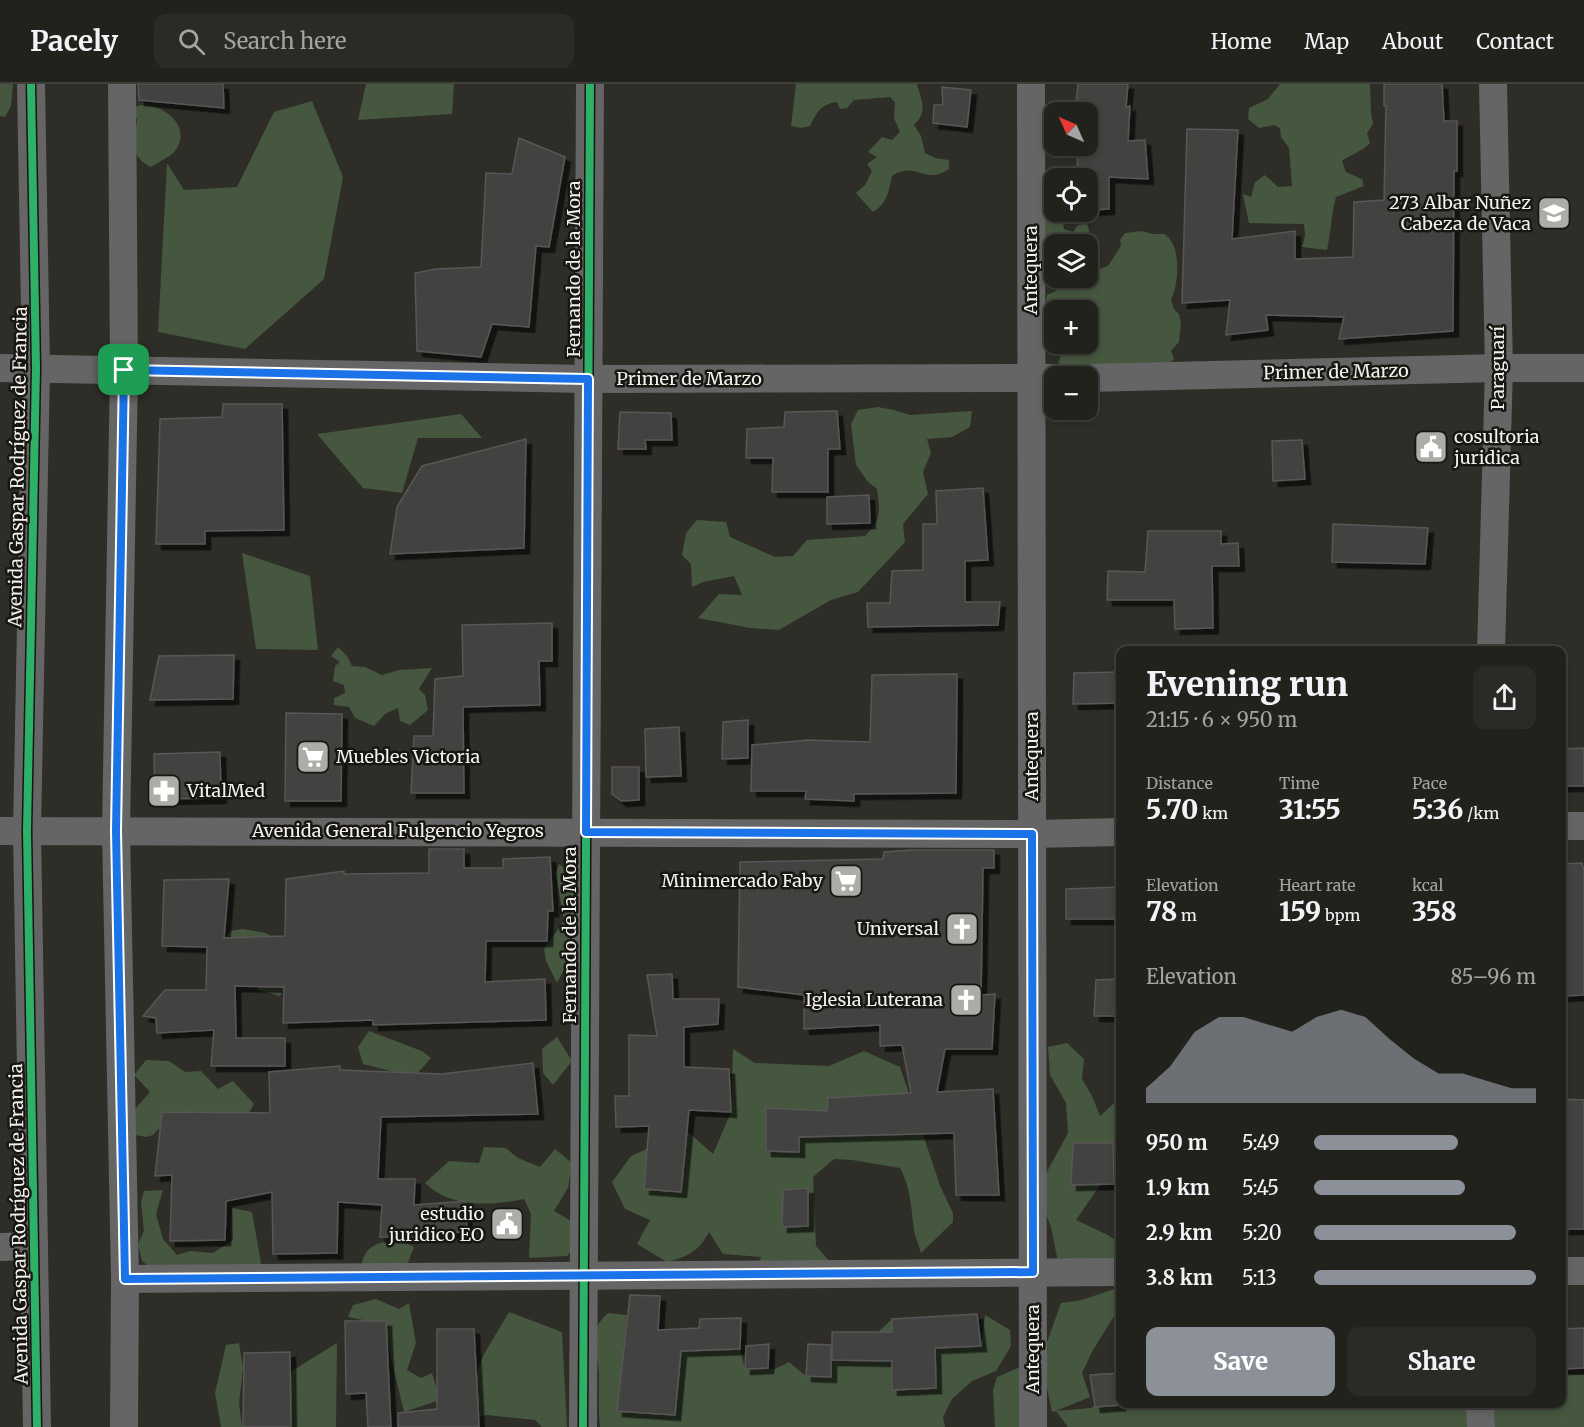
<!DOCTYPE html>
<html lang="en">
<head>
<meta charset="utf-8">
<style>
	:root { --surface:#22221d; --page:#2a2a26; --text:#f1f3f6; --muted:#a2a4a4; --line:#3f3f3b; --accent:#8c9099 }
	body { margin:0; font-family:Merriweather,serif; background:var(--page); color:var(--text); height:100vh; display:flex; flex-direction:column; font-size:22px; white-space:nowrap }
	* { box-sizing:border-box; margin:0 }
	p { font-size:20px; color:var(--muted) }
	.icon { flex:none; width:33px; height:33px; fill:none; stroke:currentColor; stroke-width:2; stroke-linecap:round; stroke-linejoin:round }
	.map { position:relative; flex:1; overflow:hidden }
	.drawer { position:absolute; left:1116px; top:562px; width:450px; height:762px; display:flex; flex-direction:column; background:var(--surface); border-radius:12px; box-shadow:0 3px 9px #0003,0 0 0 2px var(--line) }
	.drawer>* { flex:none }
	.needle { width:39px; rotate:315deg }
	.buttons { position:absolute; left:1044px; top:18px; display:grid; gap:12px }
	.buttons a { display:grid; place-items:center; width:54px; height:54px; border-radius:12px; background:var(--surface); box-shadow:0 3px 9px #0003,0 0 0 2px var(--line); font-size:30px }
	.pin { position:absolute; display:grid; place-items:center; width:51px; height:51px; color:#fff; margin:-26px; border-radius:12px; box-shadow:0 3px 9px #0006 }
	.round { display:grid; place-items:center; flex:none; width:63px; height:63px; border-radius:12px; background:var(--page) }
	.summary { display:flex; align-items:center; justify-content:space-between; height:102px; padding:0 30px }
	h1 { font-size:33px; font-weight:800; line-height:45px }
	.stats { display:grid; grid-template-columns:repeat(3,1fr); gap:9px; height:102px; padding:6px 30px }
	.stats div { display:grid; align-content:center }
	.stats b { font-size:26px; font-weight:800 }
	.stats small { font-size:16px; font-weight:400 }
	.stats p { font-size:16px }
	.chart { height:168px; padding:12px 30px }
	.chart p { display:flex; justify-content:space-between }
	.chart svg { width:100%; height:108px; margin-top:6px; fill:var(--accent); opacity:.7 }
	.button { display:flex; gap:12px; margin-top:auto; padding:12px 30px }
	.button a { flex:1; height:69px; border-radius:12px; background:var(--accent); color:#fff; font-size:24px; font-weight:800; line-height:69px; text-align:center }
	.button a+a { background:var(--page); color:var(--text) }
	ul { padding:0 30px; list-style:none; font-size:20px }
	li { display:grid; grid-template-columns:96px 72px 1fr; align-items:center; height:45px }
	li i { height:15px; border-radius:8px; background:var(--accent) }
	header { display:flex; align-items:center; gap:36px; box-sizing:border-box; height:84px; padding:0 30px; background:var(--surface); border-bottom:2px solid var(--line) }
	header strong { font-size:28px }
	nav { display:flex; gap:33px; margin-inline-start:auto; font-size:21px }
	.search { width:420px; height:54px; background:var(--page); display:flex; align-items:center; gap:15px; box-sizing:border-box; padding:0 21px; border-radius:12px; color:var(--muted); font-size:22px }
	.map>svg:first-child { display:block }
</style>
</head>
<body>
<header>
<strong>Pacely</strong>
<div class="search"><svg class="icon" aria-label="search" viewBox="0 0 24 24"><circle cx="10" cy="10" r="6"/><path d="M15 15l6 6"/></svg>Search here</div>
<nav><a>Home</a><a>Map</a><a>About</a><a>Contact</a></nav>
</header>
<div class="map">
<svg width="1584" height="1343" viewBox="0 0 1584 1343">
	<defs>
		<filter id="shadow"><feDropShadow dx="5.5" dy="5.5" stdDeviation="0" flood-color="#0009"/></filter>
	</defs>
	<rect width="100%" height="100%" fill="#2e2d27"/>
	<g fill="#46573f">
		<polygon points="0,0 13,0 11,22 5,33 0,32"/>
		<polygon points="366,0 454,0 452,30 358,36"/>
		<path d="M796 0H917C922 17 928 28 914 41L921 52 925 69 935 74 949 76V85C924 102 917 76 892 92 889 107 887 120 873 128L856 109 865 101 872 87 867 80 877 73 868 68 882 53 892 56 900 48 894 34 895 18 890 13 854 16 847 24 840 25 837 18C821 20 817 28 810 42L801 44 791 42Z"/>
		<path d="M1280 0H1370L1371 29 1373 40 1367 49 1370 59C1362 68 1351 70 1342 77L1346 88 1362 95 1364 102 1336 113C1331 131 1331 148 1327 166L1302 163 1305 152 1304 140 1249 139 1243 110 1251 113 1255 98 1265 91 1278 103 1292 102 1289 64 1281 53 1280 44 1274 41 1259 44 1248 35 1249 24 1268 15Z"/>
		<polygon points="312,17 343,93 324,195 245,265 158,248 167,79 184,106 237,103 274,28"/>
		<path d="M140 21C162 19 194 42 175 67 169 74 158 78 151 83 132 74 134 60 131 41H137V34L129 30 133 24Z"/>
		<polygon points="1054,125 1054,128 1062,128 1064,145 1073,148 1078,141 1087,140 1089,146 1088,157 1079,158 1077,160 1054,160 1054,181 1046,182 1044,175 1039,128 1047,129"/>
		<path d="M1142 147 1152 150H1164C1182 160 1179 199 1171 216L1174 225 1179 230 1181 239 1179 258 1171 267 1174 275 1168 280 1058 285C1058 276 1063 269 1060 260H1088V226H1055L1046 218 1047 211 1056 207 1060 194C1073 194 1089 197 1095 186L1108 182 1121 162 1120 156 1125 149Z"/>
		<path d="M878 323 894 326 910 331 972 327 970 343 952 353 927 355 931 369 923 388 928 410 903 440 905 458 858 508 831 516 779 546 750 544 698 534 719 510 742 511 734 492 703 498 692 503 691 480 682 471 686 449 697 436 726 438 730 453 775 473 793 472 807 456 865 452C882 435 880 428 877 405L868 398 856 381 851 340 858 326Z"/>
		<polygon points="461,330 482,354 418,354 402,409 363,404 317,350"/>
		<polygon points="242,469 310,492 318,566 256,565"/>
		<polygon points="338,563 347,572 352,582 365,583 382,591 399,586 432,584 419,605 425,611 428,626 410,641 400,637 398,624 385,630 374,642 355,634 349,623 334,621 334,614 345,609 344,601 333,597 335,582 340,578 331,572"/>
		<polygon points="559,780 575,793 568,877 557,899 546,877 544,865 564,837 556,790"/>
		<polygon points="243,845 266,849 279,857 286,903 280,912 258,906 259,894 224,858 230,847"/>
		<polygon points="369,947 422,967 431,974 414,993 363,980 358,963"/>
		<polygon points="557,953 572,977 553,1001 543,989 542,965"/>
		<polygon points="1067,959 1084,975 1082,995 1092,1012 1100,1032 1120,1014 1120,1072 1076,1136 1108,1151 1120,1159 1120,1186 1058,1178 1051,1143 1037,1106 1068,1049 1066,1019 1050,991 1048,963"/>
		<path d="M733 965 755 979 829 982 864 967 900 983 941 1104 953 1129V1138L921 1169C919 1161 915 1153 914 1146 911 1124 911 1104 900 1084L852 1076 834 1075 813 1093 816 1162 831 1179 754 1200 761 1173 723 1170 709 1148C698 1168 689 1172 667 1178L637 1160 650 1136 625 1125 612 1098 631 1072 687 1047 713 1070 731 1028Z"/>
		<polygon points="146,976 169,977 185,988 201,987 218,1005 233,997 254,1020 245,1036 194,1028 171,1032 153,1051 146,1053 129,1050 129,1032 150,1008 134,991"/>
		<path d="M484 1063 506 1064 518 1074 540 1083 555 1065 572 1079 568 1104 554 1127 575 1139 579 1157 567 1172 529 1174 531 1130 524 1115C490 1122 451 1124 425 1099L449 1077 479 1079Z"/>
		<polygon points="163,1106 156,1130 163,1155 177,1171 190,1167 213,1169 233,1156 232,1124 252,1128 261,1179 253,1188 156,1188 142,1177 138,1160 144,1147 141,1118 144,1107"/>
		<path d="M399 1155 414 1163 408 1179 361 1183C365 1160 378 1159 399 1155Z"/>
		<polygon points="1114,1205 1120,1223 1093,1266 1082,1289 1090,1313 1056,1327 1091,1324 1120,1305 1120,1320 1562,1320 1562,1290 1584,1291 1584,1343 1495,1343 1494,1326 1490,1343 1068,1343 1056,1327 1052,1328 1046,1299 1046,1261 1061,1219 1082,1216"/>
		<polygon points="376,1215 399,1225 409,1219 416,1259 407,1286 421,1294 432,1289 440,1316 404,1328 383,1240 348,1233 353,1221"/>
		<polygon points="509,1228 562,1248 567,1343 542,1343 535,1336 487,1331 457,1336 484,1270"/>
		<path d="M608 1229 627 1231 617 1326 675 1331 683 1245 697 1266 740 1265 745 1285H775L789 1278 806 1292 832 1275 869 1277 876 1250 892 1235V1305L935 1264 981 1262 985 1231 1010 1246 1011 1262 996 1287 972 1297 952 1315 943 1333 945 1343H600C598 1325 599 1309 599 1291 599 1266 584 1250 608 1229Z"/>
		<polygon points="239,1259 243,1284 239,1319 242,1343 221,1343 215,1309 226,1261"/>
		<polygon points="337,1259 336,1343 279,1343 290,1288"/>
		<polygon points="1030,1279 1033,1343 995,1343 993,1306 997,1293"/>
	</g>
	<g fill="#434241" stroke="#585656" stroke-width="1.5" filter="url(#shadow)">
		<polygon points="138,0 223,0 224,24 139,16"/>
		<polygon points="1078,0 1128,0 1126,23 1130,22 1128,57 1145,56 1148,95 1109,93 1109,125 1088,126 1088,94 1077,94 1078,62 1088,62 1088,28 1075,28"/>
		<polygon points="1384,0 1442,0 1444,37 1457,37 1457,87 1454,87 1453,247 1339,255 1344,233 1266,231 1268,246 1226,251 1230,216 1182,219 1187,45 1238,46 1232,155 1295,147 1295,175 1353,173 1354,118 1384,116 1386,22 1384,22"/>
		<polygon points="942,3 971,6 967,43 933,39 934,21 943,21"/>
		<polygon points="519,54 565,73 549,163 536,162 529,243 492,240 481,273 417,267 415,189 436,185 481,183 486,89 512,90"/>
		<polygon points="223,320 282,320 284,446 205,447 205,460 156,460 160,335 222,333"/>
		<polygon points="837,327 840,365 828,365 828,408 772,408 773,374 746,374 747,345 784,343 785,328"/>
		<polygon points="620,328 671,329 672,356 645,356 646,365 618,365"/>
		<polygon points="526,355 524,464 390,470 397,423 422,382"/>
		<polygon points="1302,356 1305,395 1273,397 1272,357"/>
		<polygon points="983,404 988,476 965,477 965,518 1000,518 998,541 868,543 867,519 890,519 892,487 923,486 923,440 937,440 936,407"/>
		<polygon points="869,411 870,439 827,440 827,413"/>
		<polygon points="1333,440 1428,444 1425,480 1332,478"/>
		<polygon points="1148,447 1221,447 1221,460 1238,459 1239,482 1212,482 1213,544 1175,545 1174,516 1107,516 1108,487 1145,488"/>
		<polygon points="552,539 552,577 539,577 540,621 463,623 464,709 411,709 414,652 433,652 435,595 463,592 462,541"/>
		<polygon points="234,571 233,615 150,616 159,572"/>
		<polygon points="1120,588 1120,619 1073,620 1074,589"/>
		<polygon points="957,590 956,709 854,710 854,717 805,715 806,707 751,707 752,661 808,656 870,658 872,591"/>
		<polygon points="286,629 342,630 341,717 285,717"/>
		<polygon points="748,636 748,674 722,675 723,638"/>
		<polygon points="679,643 681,692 646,693 645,645"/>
		<polygon points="1584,664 1584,702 1562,702 1562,665"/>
		<polygon points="220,668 221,714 155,715 154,670"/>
		<polygon points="612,683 639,683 639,716 621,717 612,710"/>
		<polygon points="429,765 464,765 464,784 503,784 503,775 550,773 553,827 548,827 547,857 486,857 485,898 545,895 546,936 373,941 373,936 283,939 284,903 235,902 236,954 285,954 285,982 211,982 214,946 157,949 156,934 143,932 165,906 206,906 207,863 162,862 164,796 229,795 224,854 285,852 286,795 344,787 344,790 429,789"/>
		<polygon points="912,766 994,766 994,784 983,784 981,911 995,910 992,965 945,965 937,1008 993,1005 999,1111 956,1111 954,1049 799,1053 799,1068 766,1067 766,1024 827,1027 828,1014 911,1009 902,961 880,962 880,941 804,945 804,911 738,903 740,778 883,775 884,768"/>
		<polygon points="1582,779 1584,787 1584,911 1562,912 1562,780"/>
		<polygon points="1120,803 1120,835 1066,835 1066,805"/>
		<polygon points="672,890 673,915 719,915 718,940 684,943 684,983 729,985 731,1028 689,1026 681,1108 644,1105 649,1042 616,1043 615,1012 629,1012 629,951 657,952 647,891"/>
		<polygon points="1120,895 1120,932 1094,932 1096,896"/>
		<polygon points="533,979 538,1030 381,1033 378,1095 415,1095 414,1121 466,1117 467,1148 414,1150 414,1153 380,1153 382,1121 338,1118 337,1169 273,1170 272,1108 226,1117 225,1156 170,1157 172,1091 155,1092 162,1028 270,1029 269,988 340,982 340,986 442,990"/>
		<polygon points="1562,1015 1584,1016 1584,1145 1564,1145 1566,1110 1562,1110"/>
		<polygon points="1073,1059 1113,1059 1114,1100 1071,1101"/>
		<polygon points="808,1104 808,1142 782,1143 783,1106"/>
		<polygon points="630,1211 660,1212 658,1246 699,1244 700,1235 741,1234 740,1265 681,1267 675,1331 617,1327"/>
		<polygon points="977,1230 981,1262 935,1264 936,1304 892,1306 892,1277 832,1276 832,1248 892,1248 892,1235"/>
		<polygon points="345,1237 386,1237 391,1343 368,1343 366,1309 346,1310"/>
		<polygon points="1584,1244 1584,1284 1563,1285 1562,1245"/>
		<polygon points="437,1245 474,1245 479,1343 398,1343 398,1329 437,1325"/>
		<polygon points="769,1260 768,1284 745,1285 746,1262"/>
		<polygon points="808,1260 831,1261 831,1293 806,1292"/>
		<polygon points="290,1268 291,1343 243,1343 244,1269"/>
		<polygon points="1120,1289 1120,1321 1095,1323 1090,1291"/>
	</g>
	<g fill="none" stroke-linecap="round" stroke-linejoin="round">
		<g stroke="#646564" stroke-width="28">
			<polyline points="31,0 36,284 27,747 37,1343"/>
			<polyline points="122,0 124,286 116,747 125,1195 124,1343"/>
			<polyline points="1031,0 1033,1343"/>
			<polyline points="0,284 588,295 1054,294"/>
			<polyline points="1088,294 1499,284 1584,284"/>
			<polyline points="1491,567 1499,284 1493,0"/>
			<polyline points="1562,742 1584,742"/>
			<polyline points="0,747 1032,750 1120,748"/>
			<polyline points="0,1163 34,1162"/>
			<polyline points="1562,1187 1584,1187"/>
			<polyline points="125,1195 1120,1188"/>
			<polyline points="1480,1320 1481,1343"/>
			<polyline points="583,1343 590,0"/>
		</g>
		<defs>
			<g id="cycleway">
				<polyline points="31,0 36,284 27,747 37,1343"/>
				<polyline points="583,1343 590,0"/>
			</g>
		</defs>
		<use href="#cycleway" stroke="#181612" stroke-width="11"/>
		<use href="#cycleway" stroke="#2db169" stroke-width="8"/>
	</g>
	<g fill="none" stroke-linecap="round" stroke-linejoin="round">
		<defs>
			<polygon id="route" points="124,286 588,295 586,748 1032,750 1033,1188 125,1195 116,747"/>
		</defs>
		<use href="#route" stroke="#fff" stroke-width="12"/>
		<use href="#route" stroke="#1a73e8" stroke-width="8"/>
	</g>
	<defs>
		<symbol id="school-square" viewBox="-11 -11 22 22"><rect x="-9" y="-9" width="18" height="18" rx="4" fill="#aeaca6" stroke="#181612"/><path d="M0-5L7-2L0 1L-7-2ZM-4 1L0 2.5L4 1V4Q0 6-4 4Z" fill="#fff"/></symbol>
		<symbol id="civic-square" viewBox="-11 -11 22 22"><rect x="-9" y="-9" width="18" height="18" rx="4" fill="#aeaca6" stroke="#181612"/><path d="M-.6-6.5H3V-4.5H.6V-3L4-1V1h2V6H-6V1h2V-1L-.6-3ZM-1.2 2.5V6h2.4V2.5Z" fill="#fff"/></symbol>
		<symbol id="supermarket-square" viewBox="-11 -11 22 22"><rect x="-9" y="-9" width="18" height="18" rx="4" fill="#aeaca6" stroke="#181612"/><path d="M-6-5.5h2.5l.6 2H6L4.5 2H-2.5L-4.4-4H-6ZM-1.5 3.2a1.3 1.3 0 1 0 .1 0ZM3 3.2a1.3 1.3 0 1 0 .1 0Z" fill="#fff"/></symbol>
		<symbol id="pharmacy-square" viewBox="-11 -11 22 22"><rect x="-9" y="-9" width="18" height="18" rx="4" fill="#aeaca6" stroke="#181612"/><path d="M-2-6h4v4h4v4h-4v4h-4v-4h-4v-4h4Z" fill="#fff"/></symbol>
		<symbol id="church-square" viewBox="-11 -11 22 22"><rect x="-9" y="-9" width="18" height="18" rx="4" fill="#aeaca6" stroke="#181612"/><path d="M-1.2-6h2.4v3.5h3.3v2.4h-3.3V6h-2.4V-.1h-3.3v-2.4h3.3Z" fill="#fff"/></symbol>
	</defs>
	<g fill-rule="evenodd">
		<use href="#school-square" x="1535" y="110" width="38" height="38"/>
		<use href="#civic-square" x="1412" y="344" width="38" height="38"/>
		<use href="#supermarket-square" x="294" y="654" width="38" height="38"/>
		<use href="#pharmacy-square" x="145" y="688" width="38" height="38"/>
		<use href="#supermarket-square" x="827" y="778" width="38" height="38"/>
		<use href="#church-square" x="943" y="826" width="38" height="38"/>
		<use href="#church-square" x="947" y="897" width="38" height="38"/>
		<use href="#civic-square" x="488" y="1121" width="38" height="38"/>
	</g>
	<g text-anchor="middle" stroke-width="5" stroke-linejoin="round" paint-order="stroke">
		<g font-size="18" fill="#f3f1eb" stroke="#181612" text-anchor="end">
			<text x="1531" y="125">273 Albar Nuñez<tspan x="1531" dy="21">Cabeza de Vaca</tspan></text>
			<text x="1454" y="359" text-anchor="start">cosultoria<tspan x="1454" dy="21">juridica</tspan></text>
			<text x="336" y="679" text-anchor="start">Muebles Victoria</text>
			<text x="187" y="713" text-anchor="start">VitalMed</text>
			<text x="823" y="803">Minimercado Faby</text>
			<text x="939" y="851">Universal</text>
			<text x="943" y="922">Iglesia Luterana</text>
			<text x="484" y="1136">estudio<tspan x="484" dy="21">juridico EO</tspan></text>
		</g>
		<g font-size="18" fill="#f3f1eb" stroke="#181612">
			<text transform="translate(574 185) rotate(-90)" y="6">Fernando de la Mora</text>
			<text transform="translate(1031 186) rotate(-90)" y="6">Antequera</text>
			<text transform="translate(1498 284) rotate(-90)" y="6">Paraguarí</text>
			<text transform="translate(1336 288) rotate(-1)" y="6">Primer de Marzo</text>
			<text x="689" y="301">Primer de Marzo</text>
			<text transform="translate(18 383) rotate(-89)" y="6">Avenida Gaspar Rodríguez de Francia</text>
			<text transform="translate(1032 672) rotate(-90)" y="6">Antequera</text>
			<text x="398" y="753">Avenida General Fulgencio Yegros</text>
			<text transform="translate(570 851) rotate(-90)" y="6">Fernando de la Mora</text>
			<text transform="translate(19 1140) rotate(-91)" y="6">Avenida Gaspar Rodríguez de Francia</text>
			<text transform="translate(1033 1265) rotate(-90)" y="6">Antequera</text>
		</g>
	</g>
</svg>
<div class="buttons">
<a><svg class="needle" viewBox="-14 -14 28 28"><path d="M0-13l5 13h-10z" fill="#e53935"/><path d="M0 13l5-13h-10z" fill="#a2a4a4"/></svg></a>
<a><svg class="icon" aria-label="locate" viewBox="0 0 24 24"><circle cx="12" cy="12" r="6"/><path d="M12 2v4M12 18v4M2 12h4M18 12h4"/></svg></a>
<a><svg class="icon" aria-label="layers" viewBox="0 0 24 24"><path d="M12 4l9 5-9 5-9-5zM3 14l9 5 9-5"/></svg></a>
<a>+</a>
<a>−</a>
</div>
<div class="pin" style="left:124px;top:286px;background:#1e9e55"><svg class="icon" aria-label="arrive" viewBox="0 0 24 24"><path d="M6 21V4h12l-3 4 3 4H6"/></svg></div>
<section class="drawer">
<div class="summary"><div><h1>Evening run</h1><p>21:15 · 6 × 950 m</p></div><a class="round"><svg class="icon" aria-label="share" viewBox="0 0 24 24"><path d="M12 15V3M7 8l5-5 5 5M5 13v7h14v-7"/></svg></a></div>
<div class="stats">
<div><p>Distance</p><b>5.70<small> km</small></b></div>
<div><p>Time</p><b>31:55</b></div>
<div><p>Pace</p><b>5:36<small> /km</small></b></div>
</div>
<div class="stats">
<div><p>Elevation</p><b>78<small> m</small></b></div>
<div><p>Heart rate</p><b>159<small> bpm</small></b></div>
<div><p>kcal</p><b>358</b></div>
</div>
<div class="chart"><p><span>Elevation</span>85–96 m</p>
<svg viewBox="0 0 160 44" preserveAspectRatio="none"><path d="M0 44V38L10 29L20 15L30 9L40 9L50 12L60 15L70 9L80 6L90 9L100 18L110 26L120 32L130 32L140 35L150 38L160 38V44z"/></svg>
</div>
<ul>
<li><b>950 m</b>5:49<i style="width:65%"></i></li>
<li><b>1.9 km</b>5:45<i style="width:68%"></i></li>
<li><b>2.9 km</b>5:20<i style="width:91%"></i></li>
<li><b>3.8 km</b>5:13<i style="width:100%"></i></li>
</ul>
<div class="button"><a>Save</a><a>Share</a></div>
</section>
</div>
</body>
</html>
